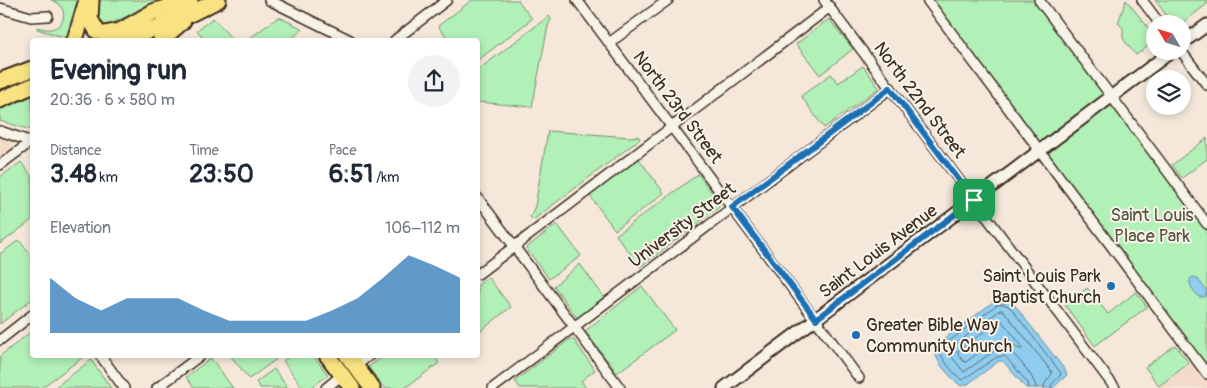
<!DOCTYPE html>
<html lang="en">
<head>
<meta charset="utf-8">
<style>
	:root { --surface:#fff; --page:#f2f2f3; --text:#1f2937; --muted:#747a83; --accent:#1f6fb2 }
	body { margin:0; font-family:Pangolin,sans-serif; background:var(--page); color:var(--text); height:100vh; display:flex; flex-direction:column; font-size:19px; white-space:nowrap }
	* { box-sizing:border-box; margin:0 }
	p { font-size:16px; color:var(--muted) }
	.icon { flex:none; width:28px; height:28px; fill:none; stroke:currentColor; stroke-width:2; stroke-linecap:round; stroke-linejoin:round }
	.map { position:relative; flex:1; overflow:hidden }
	.side { position:absolute; left:30px; top:38px; width:450px; height:320px; display:flex; flex-direction:column; background:var(--surface); border-radius:5px; box-shadow:0 2px 8px #0003 }
	.side>* { flex:none }
	.needle { width:32px; rotate:308deg }
	.controls { position:absolute; left:1146px; top:15px; display:grid; gap:10px }
	.controls a { display:grid; place-items:center; width:45px; height:45px; border-radius:50%; background:var(--surface); box-shadow:0 2px 8px #0003; font-size:25px }
	.pin { position:absolute; display:grid; place-items:center; width:42px; height:42px; color:#fff; margin:-21px; border-radius:10px; box-shadow:0 2px 8px #0006 }
	.round { display:grid; place-items:center; flex:none; width:52px; height:52px; border-radius:26px; background:var(--page) }
	.head { display:flex; align-items:center; justify-content:space-between; height:85px; padding:0 20px }
	h1 { font-size:28px; font-weight:800; line-height:38px }
	.metrics { display:grid; grid-template-columns:repeat(3,1fr); gap:8px; height:85px; padding:5px 20px }
	.metrics div { display:grid; align-content:center }
	.metrics b { font-size:25px; font-weight:800 }
	.metrics small { font-size:14px; font-weight:400 }
	.metrics p { font-size:14px }
	.chart { height:140px; padding:10px 20px }
	.chart p { display:flex; justify-content:space-between }
	.chart svg { width:100%; height:90px; margin-top:5px; fill:var(--accent); opacity:.7 }
	.map>svg:first-child { display:block }
</style>
</head>
<body>
<div class="map">
<svg width="1207" height="388" viewBox="0 0 1207 388">
	<rect width="100%" height="100%" fill="#f5e8da"/>
	<filter id="ink" filterUnits="userSpaceOnUse"><feTurbulence type="fractalNoise" baseFrequency=".02" numOctaves="2"/><feDisplacementMap in="SourceGraphic" scale="10" xChannelSelector="R" yChannelSelector="G"/><feConvolveMatrix kernelMatrix="1 2 1 2 8 2 1 2 1" color-interpolation-filters="sRGB"/></filter>
	<g filter="url(#ink)">
		<g fill="#f3dac9">
			<polygon points="0,138 8,141 14,146 13,148 0,158"/>
			<polygon points="1192,361 1207,381 1207,388 1157,388"/>
		</g>
		<g fill="#b1f0b7" stroke="#768d6a">
			<path d="M51 0H79L67 38 37 29V27C47 30 55 31 62 22 66 12 62 3 51 0Z"/>
			<polygon points="100,0 165,0 105,26 102,25 97,15"/>
			<polygon points="472,0 518,0 532,19 478,60 478,40 449,40 438,26"/>
			<polygon points="932,0 1034,0 1207,231 1207,367"/>
			<polygon points="1126,0 1155,36 1155,41 1136,55 1126,43 1123,38 1123,28 1118,23"/>
			<polygon points="1155,0 1207,0 1207,4 1181,24 1173,24"/>
			<polygon points="549,16 551,19 548,26 532,107 478,102 478,70"/>
			<polygon points="279,17 303,29 290,40 247,40"/>
			<polygon points="213,18 233,40 205,40 197,30"/>
			<polygon points="829,19 853,49 820,75 796,44"/>
			<polygon points="863,66 879,88 824,128 801,96 831,74 838,83"/>
			<polygon points="32,94 32,128 31,130 0,121 0,108"/>
			<polygon points="548,131 630,137 638,136 640,139 533,220 530,217 535,206"/>
			<polygon points="1207,138 1207,159 1182,178 1172,165"/>
			<polygon points="639,159 664,193 615,230 590,196"/>
			<polygon points="21,162 32,177 32,220 0,244 0,177"/>
			<polygon points="698,174 720,203 718,208 640,267 616,235"/>
			<polygon points="557,224 581,256 549,279 526,248"/>
			<polygon points="19,240 32,257 32,299 0,324 0,254"/>
			<polygon points="580,264 604,297 577,318 554,286"/>
			<polygon points="488,277 511,307 478,333 478,285"/>
			<polygon points="642,286 675,330 617,373 585,331"/>
			<polygon points="1087,288 1108,314 1136,292 1147,307 1095,346 1065,305"/>
			<polygon points="32,331 32,355 86,355 41,388 0,388 0,356"/>
			<polygon points="570,339 574,340 595,370 581,381 586,388 520,388 515,381"/>
			<polygon points="1175,345 1189,363 1159,386 1145,367"/>
			<polygon points="230,355 282,355 249,379"/>
			<polygon points="291,355 313,355 328,375 311,388 303,388 283,361"/>
			<polygon points="385,355 433,355 439,363 405,388 384,388 368,367"/>
			<polygon points="211,358 233,388 194,388 186,377"/>
			<polygon points="91,360 111,388 54,388"/>
			<polygon points="274,369 288,388 260,388 256,382"/>
		</g>
		<g fill="#8ecdef" stroke="#6d8c9b">
			<path d="M1192 277 1197 278 1207 291 1205 297H1199C1194 291 1186 283 1192 277Z"/>
			<path d="M1006 298 1013 303 1065 370 1067 375 1053 388H1026L1003 361H999L968 384 961 386C951 378 932 359 935 346L997 299Z"/>
		</g>
		<g fill="none" stroke-linecap="round" stroke-linejoin="round">
			<g stroke="#5c6b72" stroke-width="1">
				<path d="M1001 320 1022 346V349H1019C1000 333 983 350 966 362L963 361 958 354V351Z"/>
				<path d="M1029 388 1028 383 1005 356 997 357 962 380C954 374 941 359 939 349L998 304H1004L1010 307 1061 373C1060 380 1051 380 1051 388"/>
				<path d="M1036 388C1035 377 1017 356 1008 350L994 351 964 372 947 351 1000 310H1003L1052 372C1052 378 1044 380 1044 388"/>
			</g>
			<defs>
				<g id="minor">
					<polyline points="269,0 350,40"/>
					<polyline points="577,0 859,378"/>
					<polyline points="824,0 1115,388"/>
					<polyline points="927,0 1207,374"/>
					<polyline points="1039,0 1207,224"/>
					<polyline points="1142,0 1160,24"/>
					<polyline points="0,8 31,17 48,16"/>
					<polyline points="395,40 447,0"/>
					<polyline points="609,43 668,0"/>
					<polyline points="1181,51 1207,85"/>
					<polyline points="0,131 32,142"/>
					<polyline points="0,165 32,141"/>
					<polyline points="478,198 620,388"/>
					<polyline points="478,274 830,7"/>
					<polyline points="0,340 32,315"/>
					<polyline points="100,355 124,388"/>
					<polyline points="355,366 370,355"/>
					<polyline points="157,388 201,355"/>
					<polyline points="326,388 342,375"/>
					<polyline points="493,388 891,88"/>
				</g>
				<g id="tertiary">
					<polyline points="1182,43 1207,25"/>
					<polyline points="724,388 1172,51"/>
				</g>
				<g id="primary">
					<polyline points="91,0 90,19 97,31"/>
					<polyline points="104,34 120,31 153,12 190,0"/>
					<polyline points="75,40 87,0"/>
					<polyline points="126,40 192,13 218,0"/>
					<polyline points="161,40 183,21"/>
					<polyline points="0,81 32,69"/>
					<polyline points="0,100 32,86"/>
					<polyline points="327,355 352,388"/>
					<polyline points="347,355 372,388"/>
				</g>
			</defs>
			<use href="#minor" stroke="#3b2a1e" stroke-width="12"/>
			<use href="#tertiary" stroke="#3b2a1e" stroke-width="15"/>
			<use href="#primary" stroke="#3b2a1e" stroke-width="19"/>
			<use href="#minor" stroke="#f7f3e8" stroke-width="9"/>
			<use href="#tertiary" stroke="#f7f3e8" stroke-width="11"/>
			<use href="#primary" stroke="#f8e281" stroke-width="15"/>
		</g>
	</g>
	<g fill="none" stroke-linecap="round" stroke-linejoin="round" filter="url(#ink)">
		<defs>
			<polygon id="route" points="890,88 974,200 816,319 732,207"/>
		</defs>
		<use href="#route" stroke="#fff" stroke-width="10"/>
		<use href="#route" stroke="#1f6fb2" stroke-width="6"/>
	</g>
	<g fill="#1f6fb2" stroke="#f7f3e8" stroke-width="2">
		<circle cx="1111" cy="286" r="5"/>
		<circle cx="856" cy="335" r="5"/>
	</g>
	<g text-anchor="middle" stroke-width="4" stroke-linejoin="round" paint-order="stroke">
		<g font-size="18" fill="#3b2a1e" stroke="#f7f3e8">
			<text transform="translate(920 100) rotate(53)" y="6">North 22nd Street</text>
			<text transform="translate(678 107) rotate(53)" y="6">North 23rd Street</text>
			<text transform="translate(682 225) rotate(-37)" y="6">University Street</text>
			<text transform="translate(878 251) rotate(-37)" y="6">Saint Louis Avenue</text>
		</g>
		<g font-size="18" fill="#53523d" stroke="#f7f3e8">
			<text x="1152" y="221">Saint Louis<tspan x="1152" dy="21">Place Park</tspan></text>
		</g>
		<g font-size="18" fill="#3b2a1e" stroke="#f7f3e8" text-anchor="end">
			<text x="1101" y="282">Saint Louis Park<tspan x="1101" dy="21">Baptist Church</tspan></text>
			<text x="866" y="331" text-anchor="start">Greater Bible Way<tspan x="866" dy="21">Community Church</tspan></text>
		</g>
	</g>
</svg>
<div class="controls">
<a><svg class="needle" viewBox="-14 -14 28 28"><path d="M0-13l5 13h-10z" fill="#e53935"/><path d="M0 13l5-13h-10z" fill="#747a83"/></svg></a>
<a><svg class="icon" aria-label="layers" viewBox="0 0 24 24"><path d="M12 4l9 5-9 5-9-5zM3 14l9 5 9-5"/></svg></a>
</div>
<div class="pin" style="left:974px;top:200px;background:#1e9e55"><svg class="icon" aria-label="arrive" viewBox="0 0 24 24"><path d="M6 21V4h12l-3 4 3 4H6"/></svg></div>
<section class="side">
<div class="head"><div><h1>Evening run</h1><p>20:36 · 6 × 580 m</p></div><a class="round"><svg class="icon" aria-label="share" viewBox="0 0 24 24"><path d="M12 15V3M7 8l5-5 5 5M5 13v7h14v-7"/></svg></a></div>
<div class="metrics">
<div><p>Distance</p><b>3.48<small> km</small></b></div>
<div><p>Time</p><b>23:50</b></div>
<div><p>Pace</p><b>6:51<small> /km</small></b></div>
</div>
<div class="chart"><p><span>Elevation</span>106–112 m</p>
<svg viewBox="0 0 160 44" preserveAspectRatio="none"><path d="M0 44V17L10 27L20 33L30 27L40 27L50 27L60 33L70 38L80 38L90 38L100 38L110 33L120 27L130 17L140 6L150 11L160 17V44z"/></svg>
</div>
</section>
</div>
</body>
</html>
